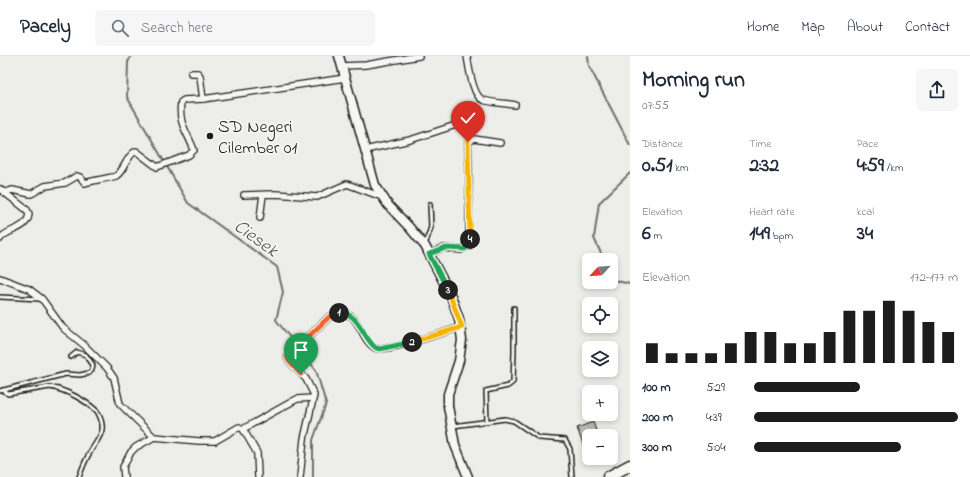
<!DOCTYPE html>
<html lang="en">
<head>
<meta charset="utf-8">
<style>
	:root { --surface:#fff; --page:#f6f6f7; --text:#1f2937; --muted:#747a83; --line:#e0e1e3; --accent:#1c1c1c }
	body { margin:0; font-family:"Indie Flower",sans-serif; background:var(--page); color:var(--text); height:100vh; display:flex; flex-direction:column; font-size:15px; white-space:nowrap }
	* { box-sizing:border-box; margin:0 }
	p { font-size:13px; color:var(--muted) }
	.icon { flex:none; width:22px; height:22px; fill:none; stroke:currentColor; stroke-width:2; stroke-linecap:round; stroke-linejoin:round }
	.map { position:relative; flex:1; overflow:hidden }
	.details { display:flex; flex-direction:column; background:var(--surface); width:340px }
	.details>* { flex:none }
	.needle { width:26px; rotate:244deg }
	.buttons { position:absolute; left:582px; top:197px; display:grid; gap:8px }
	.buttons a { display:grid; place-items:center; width:36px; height:36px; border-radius:6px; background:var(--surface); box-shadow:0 2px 6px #0003; font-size:20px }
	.pin { position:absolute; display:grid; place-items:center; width:34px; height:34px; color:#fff; margin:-41px -17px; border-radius:50% 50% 50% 0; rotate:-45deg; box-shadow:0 0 4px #0007 }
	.pin .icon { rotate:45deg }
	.km { position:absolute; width:20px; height:20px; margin:-10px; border-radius:50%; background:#222; color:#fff; font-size:11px; line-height:20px; text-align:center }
	.round { display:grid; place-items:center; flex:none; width:42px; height:42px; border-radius:6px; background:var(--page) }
	.head { display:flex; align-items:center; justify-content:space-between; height:68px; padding:0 12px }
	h1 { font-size:22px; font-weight:700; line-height:30px }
	.metrics { display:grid; grid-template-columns:repeat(3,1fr); gap:6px; height:68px; padding:4px 12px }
	.metrics div { display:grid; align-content:center }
	.metrics b { font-size:20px; font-weight:700 }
	.metrics small { font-size:11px; font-weight:400 }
	.metrics p { font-size:11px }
	.chart { height:112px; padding:8px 12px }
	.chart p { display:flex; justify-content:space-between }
	.chart svg { width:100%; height:72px; margin-top:4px; stroke:var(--accent); stroke-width:6 }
	ul { padding:0 12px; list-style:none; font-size:13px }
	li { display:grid; grid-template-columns:64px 48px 1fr; align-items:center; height:30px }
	li i { height:10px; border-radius:5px; background:var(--accent) }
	header { display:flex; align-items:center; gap:24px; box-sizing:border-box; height:56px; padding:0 20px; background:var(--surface); border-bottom:1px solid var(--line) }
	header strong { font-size:19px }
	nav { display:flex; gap:22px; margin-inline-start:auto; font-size:14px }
	.search { width:280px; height:36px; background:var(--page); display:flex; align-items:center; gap:10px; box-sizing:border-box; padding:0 14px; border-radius:6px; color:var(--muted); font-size:15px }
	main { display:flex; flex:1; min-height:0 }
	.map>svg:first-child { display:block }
</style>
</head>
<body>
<header>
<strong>Pacely</strong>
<div class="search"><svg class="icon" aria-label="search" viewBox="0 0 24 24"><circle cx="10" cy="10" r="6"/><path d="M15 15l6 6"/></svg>Search here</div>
<nav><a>Home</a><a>Map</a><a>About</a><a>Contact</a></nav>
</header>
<main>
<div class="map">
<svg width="630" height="421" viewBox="0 0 630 421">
	<rect width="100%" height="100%" fill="#edede9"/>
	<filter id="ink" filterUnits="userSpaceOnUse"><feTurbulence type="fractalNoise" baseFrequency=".025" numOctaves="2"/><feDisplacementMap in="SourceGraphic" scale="8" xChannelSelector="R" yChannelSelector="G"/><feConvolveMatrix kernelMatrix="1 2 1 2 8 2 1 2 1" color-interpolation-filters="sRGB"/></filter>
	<g filter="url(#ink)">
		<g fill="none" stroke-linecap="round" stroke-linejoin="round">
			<g stroke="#6f6f6d" stroke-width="2">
				<polyline points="131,0 128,6 127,41 188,147 277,211 283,236 276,264 316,314 326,348 313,384 313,421"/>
				<polyline points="588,0 589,10 630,89"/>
				<polyline points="604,204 594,182 599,147 630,117"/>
				<polyline points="611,220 613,224 630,228"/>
			</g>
		</g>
		<polygon fill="#b9b9b6" stroke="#1c1c1c" points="593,366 598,380 589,380 589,389 584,391 577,372"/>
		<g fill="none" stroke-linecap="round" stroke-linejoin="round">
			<defs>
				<g id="lane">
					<polyline points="425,189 431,171 430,148"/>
					<polyline points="0,241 40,243"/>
					<path d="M3 334 8 338 50 331C66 334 85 344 97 355 109 376 98 381 89 398 85 405 82 413 79 421"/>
					<polyline points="0,335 66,318 80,319 89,317 92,314 93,309 86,299 77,296 71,301"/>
					<polyline points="487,366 486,335 508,330 513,326 514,296 514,252"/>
					<polyline points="453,370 505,363 514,365 539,382 565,384 570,393 572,421"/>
				</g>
				<g id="street">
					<path d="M467 0C469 10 472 40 483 44 493 47 504 47 515 49"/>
					<polyline points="342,10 366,9 419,0"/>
					<polyline points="191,17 198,17 200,20 203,43"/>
					<polyline points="365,94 410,84 459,68"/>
					<path d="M0 133 27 154 29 158C27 175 7 172 0 183"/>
					<path d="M6 136 12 134 31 138 45 130 65 127 77 120 80 121 85 127C90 125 114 121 116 120 125 114 126 100 136 95L157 111 189 99 194 94C187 75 178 68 181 46L184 44 203 43 345 22"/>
					<polyline points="244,139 275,138 317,141 347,128 382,141"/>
					<polyline points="260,162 263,139"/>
					<polyline points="429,198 444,192 461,194 469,190 469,116 468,86 474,83 500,87"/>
					<polyline points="0,222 29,233 42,243 63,272 84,289 107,312 114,322 120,348 154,381"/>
					<polyline points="243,373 297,343 313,342"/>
					<polyline points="124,421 123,411 131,396 136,391 154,381 199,385 215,385 239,371 243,373 257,397 258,421"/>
					<path d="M300 421 304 383 314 339 306 323 289 305 287 301 329 261 340 257 351 260C361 268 364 286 375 292 385 297 448 275 461 271"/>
				</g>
				<polyline id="secondary" points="339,0 375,129 388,149 409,171 425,190 451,240 459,263 462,284 459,305 448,338 448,350 455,389 468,421"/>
				<polyline id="highway" points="608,421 630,409"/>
			</defs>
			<use href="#lane" stroke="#1c1c1c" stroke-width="6"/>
			<use href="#street" stroke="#1c1c1c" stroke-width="8"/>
			<use href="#secondary" stroke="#1c1c1c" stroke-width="11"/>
			<use href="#highway" stroke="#1c1c1c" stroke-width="13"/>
			<use href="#lane" stroke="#f6f6f2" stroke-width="3"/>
			<use href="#street" stroke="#f6f6f2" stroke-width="5.5"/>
			<use href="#secondary" stroke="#f6f6f2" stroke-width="8"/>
			<use href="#highway" stroke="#f6f6f2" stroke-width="10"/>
		</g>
	</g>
	<g fill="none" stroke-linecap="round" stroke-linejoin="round" filter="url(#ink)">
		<defs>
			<polyline id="split-1" points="301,318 289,305 287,301 329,261 339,257"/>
			<path id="split-2" d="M339 257C360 256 362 282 376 292L380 293 412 286"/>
			<polyline id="split-3" points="412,286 462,271 448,234"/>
			<polyline id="split-4" points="448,234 429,198 446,192 465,193 470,188 470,183"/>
			<polyline id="split-5" points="468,86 470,183"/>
		</defs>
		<use href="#split-1" stroke="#fff" stroke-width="8"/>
		<use href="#split-2" stroke="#fff" stroke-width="8"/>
		<use href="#split-3" stroke="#fff" stroke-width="8"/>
		<use href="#split-4" stroke="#fff" stroke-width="8"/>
		<use href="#split-5" stroke="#fff" stroke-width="8"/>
		<use href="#split-1" stroke="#f0652b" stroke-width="5"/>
		<use href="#split-2" stroke="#22a559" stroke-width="5"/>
		<use href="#split-3" stroke="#f5b400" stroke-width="5"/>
		<use href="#split-4" stroke="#22a559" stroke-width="5"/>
		<use href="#split-5" stroke="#f5b400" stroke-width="5"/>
	</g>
	<circle fill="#1c1c1c" stroke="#f6f6f2" stroke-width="1.5" cx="210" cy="80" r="4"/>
	<g text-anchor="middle" stroke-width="3.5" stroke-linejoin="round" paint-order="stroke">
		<g font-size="18" fill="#1c1c1c" stroke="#f6f6f2" text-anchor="start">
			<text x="218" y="76">SD Negeri<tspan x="218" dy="21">Cilember 01</tspan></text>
		</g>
		<g font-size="19" font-style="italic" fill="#535352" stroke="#f6f6f2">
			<text transform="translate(257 181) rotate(36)" y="7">Ciesek</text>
		</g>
	</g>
</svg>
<div class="buttons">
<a><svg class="needle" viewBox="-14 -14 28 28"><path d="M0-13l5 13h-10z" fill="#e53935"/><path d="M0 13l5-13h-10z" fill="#747a83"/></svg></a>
<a><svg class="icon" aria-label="locate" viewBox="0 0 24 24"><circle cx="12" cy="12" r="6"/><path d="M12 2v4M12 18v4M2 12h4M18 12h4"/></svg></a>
<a><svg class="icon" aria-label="layers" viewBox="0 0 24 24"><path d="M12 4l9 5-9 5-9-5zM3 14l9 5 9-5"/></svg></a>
<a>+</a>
<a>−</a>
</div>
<div class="pin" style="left:301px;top:318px;background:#1e9e55"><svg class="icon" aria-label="arrive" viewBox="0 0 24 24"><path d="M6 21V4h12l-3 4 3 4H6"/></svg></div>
<div class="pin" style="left:468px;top:86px;background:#d93025"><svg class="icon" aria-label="check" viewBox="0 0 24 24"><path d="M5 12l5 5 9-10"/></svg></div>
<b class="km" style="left:339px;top:257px">1</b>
<b class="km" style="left:412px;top:286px">2</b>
<b class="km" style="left:448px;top:234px">3</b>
<b class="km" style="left:470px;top:183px">4</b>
</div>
<section class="details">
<div class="head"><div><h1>Morning run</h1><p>07:55</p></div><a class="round"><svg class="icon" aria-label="share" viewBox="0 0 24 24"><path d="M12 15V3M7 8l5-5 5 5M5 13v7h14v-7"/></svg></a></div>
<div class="metrics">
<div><p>Distance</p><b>0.51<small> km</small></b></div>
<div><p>Time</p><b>2:32</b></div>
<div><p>Pace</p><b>4:59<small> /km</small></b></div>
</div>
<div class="metrics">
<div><p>Elevation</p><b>6<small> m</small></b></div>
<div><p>Heart rate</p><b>149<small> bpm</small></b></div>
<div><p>kcal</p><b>34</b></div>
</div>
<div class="chart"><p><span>Elevation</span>172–177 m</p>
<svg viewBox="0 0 160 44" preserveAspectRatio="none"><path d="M5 44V32M15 44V38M25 44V38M35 44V38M45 44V32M55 44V25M65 44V25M75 44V32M85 44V32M95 44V25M105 44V12M115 44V12M125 44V6M135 44V12M145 44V19M155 44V25"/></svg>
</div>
<ul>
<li><b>100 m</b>5:29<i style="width:52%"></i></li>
<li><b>200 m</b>4:39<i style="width:100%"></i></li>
<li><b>300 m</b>5:04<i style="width:72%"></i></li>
</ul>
</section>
</main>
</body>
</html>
